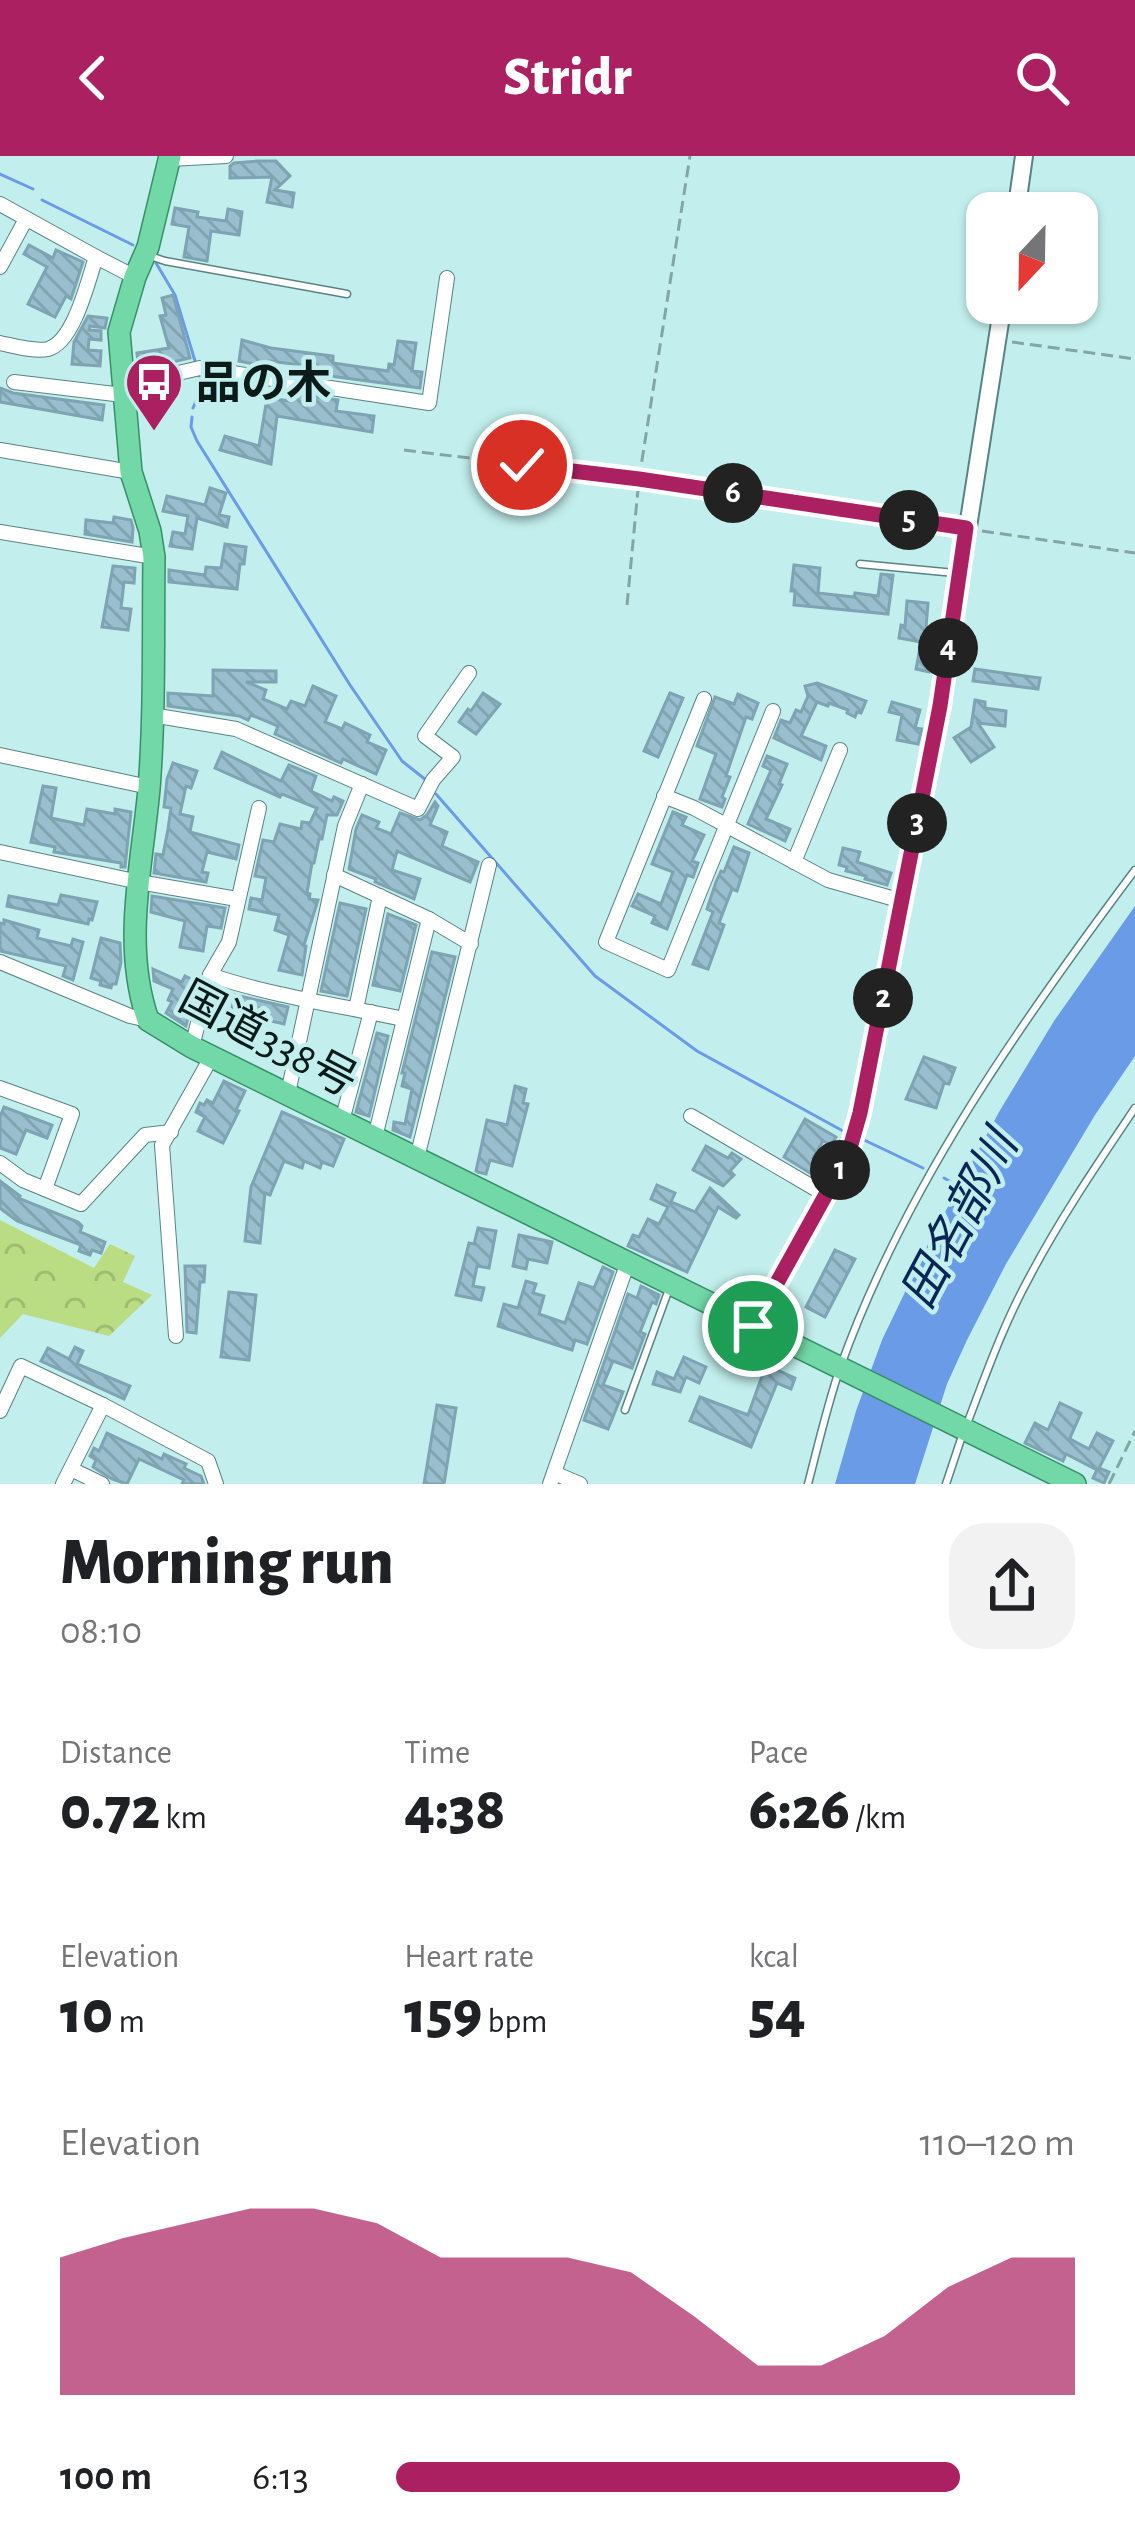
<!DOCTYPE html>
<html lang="en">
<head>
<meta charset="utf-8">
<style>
	:root { --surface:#fff; --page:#f2f2f2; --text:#202124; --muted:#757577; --accent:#ab2060 }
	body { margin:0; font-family:"Alegreya Sans","Noto Sans JP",sans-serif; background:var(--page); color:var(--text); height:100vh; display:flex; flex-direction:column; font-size:45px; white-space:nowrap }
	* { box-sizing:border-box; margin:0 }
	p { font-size:39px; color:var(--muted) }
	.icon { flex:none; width:66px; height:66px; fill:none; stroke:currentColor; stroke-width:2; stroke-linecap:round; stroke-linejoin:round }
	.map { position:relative; height:1328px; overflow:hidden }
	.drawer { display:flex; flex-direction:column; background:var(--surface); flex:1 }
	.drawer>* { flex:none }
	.needle { width:78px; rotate:202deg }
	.fabs { position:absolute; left:966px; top:36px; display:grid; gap:24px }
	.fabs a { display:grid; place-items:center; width:132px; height:132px; border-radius:24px; background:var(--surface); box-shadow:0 3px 9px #0004; font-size:60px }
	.pin { position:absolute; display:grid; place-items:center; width:102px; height:102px; color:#fff; margin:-51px; border:6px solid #fff; border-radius:50%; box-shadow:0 3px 12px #0007 }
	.km { position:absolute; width:60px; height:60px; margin:-30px; border-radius:50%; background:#222; color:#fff; font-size:33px; line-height:60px; text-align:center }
	.round { display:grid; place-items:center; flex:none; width:126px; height:126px; border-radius:36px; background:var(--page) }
	.summary { display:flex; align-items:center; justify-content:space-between; height:204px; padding:0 60px }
	h1 { font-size:66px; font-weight:800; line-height:90px }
	.figures { display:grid; grid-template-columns:repeat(3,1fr); gap:18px; height:204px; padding:12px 60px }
	.figures div { display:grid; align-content:center }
	.figures b { font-size:60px; font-weight:800 }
	.figures small { font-size:33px; font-weight:400 }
	.figures p { font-size:33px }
	.chart { height:336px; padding:24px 60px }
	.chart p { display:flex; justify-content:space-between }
	.chart svg { width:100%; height:216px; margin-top:12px; fill:var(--accent); opacity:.7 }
	ul { padding:0 60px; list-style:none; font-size:39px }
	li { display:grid; grid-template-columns:192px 144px 1fr; align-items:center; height:90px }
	li i { height:30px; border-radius:15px; background:var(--accent) }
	header { display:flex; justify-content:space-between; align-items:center; height:156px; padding:0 60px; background:var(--accent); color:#fff; font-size:54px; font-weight:800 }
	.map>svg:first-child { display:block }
</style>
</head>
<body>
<header><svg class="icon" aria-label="back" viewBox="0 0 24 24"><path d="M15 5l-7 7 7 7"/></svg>Stridr<svg class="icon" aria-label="search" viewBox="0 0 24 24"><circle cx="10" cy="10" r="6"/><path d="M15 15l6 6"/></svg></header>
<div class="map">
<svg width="1135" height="1328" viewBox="0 0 1135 1328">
	<defs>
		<pattern id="forest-crowns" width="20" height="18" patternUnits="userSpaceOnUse" patternTransform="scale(3)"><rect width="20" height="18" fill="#badc82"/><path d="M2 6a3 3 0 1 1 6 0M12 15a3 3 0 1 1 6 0" fill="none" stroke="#9fbc70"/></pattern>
		<pattern id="building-back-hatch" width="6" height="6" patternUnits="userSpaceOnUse" patternTransform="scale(3)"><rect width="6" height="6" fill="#99bfcf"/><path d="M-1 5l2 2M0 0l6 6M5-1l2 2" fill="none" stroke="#82a4b1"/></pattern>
	</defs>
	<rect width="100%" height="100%" fill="#c2efed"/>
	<polygon fill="url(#forest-crowns)" points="0,1064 94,1112 110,1088 135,1100 123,1126 152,1139 109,1180 23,1158 0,1182"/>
	<polygon fill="#6a9be6" points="1135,750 1135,900 1095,959 1006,1108 967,1184 947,1228 915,1328 835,1328 856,1255 882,1184 930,1084 999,956 1054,865"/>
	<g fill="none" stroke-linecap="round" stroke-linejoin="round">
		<g stroke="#6a9be6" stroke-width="3">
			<polyline points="0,18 33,33"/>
			<polyline points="42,44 133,89"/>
			<polyline points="156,107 175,139 195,205"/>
			<polyline points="193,252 201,233 199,220"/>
			<polyline points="192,261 191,271 197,285 350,529 402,605 426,624"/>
			<polyline points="436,638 595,820 697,895 843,975"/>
			<polyline points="862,983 923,1012"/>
			<polyline points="944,1022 958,1030"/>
		</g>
	</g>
	<g fill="url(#building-back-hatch)" stroke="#7ea3b3" stroke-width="3">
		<polygon points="258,5 276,5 290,20 275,34 294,37 292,51 267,46 272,21 230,22 230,10 234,7"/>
		<polygon points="175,52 198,56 197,61 226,65 228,53 242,56 239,79 211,75 207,105 184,101 189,71 172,68"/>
		<polygon points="29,89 53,102 56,94 83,106 71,143 66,140 55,161 28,148 47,111 24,98"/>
		<polygon points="173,139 190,202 139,214 137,197 169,192 160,160 166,159 162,142"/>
		<polygon points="88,160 107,162 105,172 90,170 89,174 101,175 101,184 89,183 88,194 101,195 100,210 72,208 74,186"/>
		<polygon points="242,184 271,192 333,200 333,207 388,215 389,208 394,209 398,185 416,187 412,215 422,216 420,232 315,218 316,211 269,205 268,211 239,205"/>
		<polygon points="0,232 13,237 104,249 102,264 0,246"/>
		<polygon points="292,237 338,244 336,255 374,260 372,276 277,260 271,308 220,294 225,280 259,290 267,242 290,245"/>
		<polygon points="210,332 226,337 219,359 229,361 227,371 197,362 192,393 170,390 173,376 185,378 188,360 163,355 167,340 205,349"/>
		<polygon points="114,361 131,364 133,372 132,386 85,378 86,364 113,367"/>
		<polygon points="225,388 246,391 244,408 240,408 237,433 169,426 169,414 205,419 206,411 221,412"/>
		<polygon points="794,409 820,412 818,437 854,441 855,437 878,440 881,418 893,419 888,458 794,449 795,435 791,435"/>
		<polygon points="113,410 135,412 134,427 124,426 121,452 131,453 128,474 102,471"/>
		<polygon points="907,445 928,447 926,472 932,473 927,502 931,503 929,516 916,513 921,486 899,482 901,469 905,470"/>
		<polygon points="975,513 1040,522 1038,533 973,525"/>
		<polygon points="213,514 276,515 276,526 246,526 266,534 263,543 287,553 291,545 305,550 313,530 336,540 325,566 342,573 345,567 370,579 367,586 386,594 376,618 343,603 341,607 275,578 278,570 251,559 248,564 239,560 168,550 168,537 213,540"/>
		<polygon points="817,527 866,545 861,557 857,556 855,561 847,557 848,554 829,547 828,550 817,546 801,580 826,590 821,604 774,582 781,564 790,567 796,554 801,556 808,540 805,530"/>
		<polygon points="483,537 500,548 476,578 459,566 468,553 471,555"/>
		<polygon points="670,537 683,542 658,601 644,595"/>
		<polygon points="738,538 758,547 752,563 746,561 726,620 730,621 722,641 725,643 722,651 700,643 716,598 697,590 715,541 734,548"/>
		<polygon points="975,544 985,546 985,552 1006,555 1005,570 978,567 994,591 971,606 954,582 971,571"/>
		<polygon points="892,546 920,554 915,572 922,573 918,588 897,584 902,559 889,556"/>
		<polygon points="222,596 281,625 289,609 316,620 311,635 332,645 334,641 343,645 337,659 327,659 322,683 319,683 314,707 312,707 307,737 310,738 309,743 318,744 304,789 306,790 302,819 279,814 289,779 275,774 279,759 249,753 251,742 262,744 266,722 255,720 263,684 274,686 280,668 301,673 302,666 310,667 317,652 282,638 280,641 215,612"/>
		<polygon points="767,600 787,608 779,628 782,629 766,663 790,673 785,685 748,668 771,614 763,610"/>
		<polygon points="173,607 197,615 191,632 186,630 180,658 193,661 190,676 239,689 236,703 207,696 202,716 208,717 206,726 154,717 156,698 163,699 168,673 171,652 164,651 167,623"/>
		<polygon points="43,630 56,632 51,662 84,669 87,653 115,658 115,653 131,656 125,711 121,711 121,707 54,696 55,691 31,686"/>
		<polygon points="435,646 438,650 430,669 447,676 442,690 478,706 470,726 397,695 392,714 420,723 414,743 375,726 376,723 349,713 356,673 362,659 379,666 376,672 391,678 400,657 420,664 427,659"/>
		<polygon points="673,656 686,661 682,669 704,679 692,705 698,707 693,721 687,719 667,773 652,767 655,760 632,750 638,738 661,748 673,716 652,708"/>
		<polygon points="734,691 749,697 737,735 732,733 719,767 724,769 708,813 693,808 713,756 707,753 716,726 721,715 724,716"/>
		<polygon points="843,692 860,696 857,706 891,717 887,729 865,723 866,720 846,715 847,711 839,709"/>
		<polygon points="61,739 97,746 92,764 89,763 88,768 7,750 9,740 58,749"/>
		<polygon points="152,740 225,752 221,772 207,770 203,795 180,791 185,765 151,756"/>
		<polygon points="340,747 366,753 347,840 321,835"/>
		<polygon points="388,758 416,769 400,835 373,829"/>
		<polygon points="4,764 39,774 37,782 71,790 73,783 83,786 73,824 63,820 66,810 0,795 0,767 4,768"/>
		<polygon points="101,782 120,787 121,806 116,828 112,828 111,832 100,829 101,825 91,822"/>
		<polygon points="432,796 455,801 410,981 393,974 394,966 405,968 412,933 402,930 405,917 402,917"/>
		<polygon points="153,813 182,826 185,820 195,825 179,856 188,861 186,870 166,857 172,846 168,844 173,833 154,825"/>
		<polygon points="235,839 288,851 284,868 231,856"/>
		<polygon points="377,877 388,880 369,960 356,956"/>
		<polygon points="924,901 955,912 949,928 944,927 936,952 906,943"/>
		<polygon points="224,925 245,935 236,954 239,955 223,987 198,975 205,961 196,956 200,947 204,949 207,944 213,947"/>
		<polygon points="515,930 526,933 523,947 528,948 512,1010 490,1004 486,1018 478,1016 476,1015 487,964 507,969"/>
		<polygon points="4,951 52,969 47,982 26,974 16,998 0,992 0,961"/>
		<polygon points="282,956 344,983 333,1010 322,1006 320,1012 304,1005 302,1012 284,1005 270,1039 265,1037 260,1087 245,1085 251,1031"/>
		<polygon points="805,963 836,981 831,989 823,985 813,1002 817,1004 810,1017 784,1001"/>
		<polygon points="706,990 728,1002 732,997 741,1003 730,1015 734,1019 723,1030 693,1014"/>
		<polygon points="0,1025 20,1040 18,1042 78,1066 82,1070 80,1076 105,1086 101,1097 92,1094 90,1099 79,1095 81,1089 17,1065 0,1052"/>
		<polygon points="657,1029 675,1037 671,1046 695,1056 710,1032 739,1059 736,1062 718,1051 687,1116 628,1090 633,1079 639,1081 648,1063 659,1068 668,1051 651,1043"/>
		<polygon points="478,1072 496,1075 489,1112 477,1110 473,1130 484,1132 481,1144 456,1139 469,1087 474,1088"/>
		<polygon points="519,1079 552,1086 547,1107 528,1103 526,1113 513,1110"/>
		<polygon points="835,1094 855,1103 825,1161 806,1151"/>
		<polygon points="185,1110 205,1110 204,1126 200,1126 196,1177 187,1176"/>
		<polygon points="603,1111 613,1116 587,1188 575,1184 572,1194 498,1170 504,1148 518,1152 526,1125 536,1128 533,1137 544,1140 539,1158 565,1167 579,1127 594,1132"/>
		<polygon points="641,1130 659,1139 656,1148 652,1146 640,1176 645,1178 632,1212 613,1205 603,1229 623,1236 608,1273 584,1264 628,1138 637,1142"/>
		<polygon points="229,1136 256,1139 249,1204 221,1201"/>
		<polygon points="75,1191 83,1195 77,1208 130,1230 124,1243 41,1205 48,1192 69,1203"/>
		<polygon points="684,1201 706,1211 699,1227 686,1221 680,1236 653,1228 657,1216 674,1223"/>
		<polygon points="766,1209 795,1222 791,1233 777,1227 751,1291 690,1265 700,1241 748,1259"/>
		<polygon points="1060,1247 1081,1257 1070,1282 1072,1284 1089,1293 1097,1277 1113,1285 1099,1312 1109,1316 1104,1327 1093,1322 1097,1314 1066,1298 1063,1305 1025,1287 1035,1267 1048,1274"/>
		<polygon points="437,1249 456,1252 444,1328 424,1328"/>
		<polygon points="107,1277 162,1303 164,1298 186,1308 184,1312 201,1320 204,1328 182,1328 184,1324 139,1303 127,1328 112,1323 93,1311 96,1304 90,1300 94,1292 99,1295"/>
	</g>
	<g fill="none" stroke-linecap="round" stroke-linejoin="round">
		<defs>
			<g id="service">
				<polyline points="150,100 165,105 347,138"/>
				<polyline points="860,408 955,417"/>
				<polyline points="625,1254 669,1133"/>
				<path d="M967 1268C986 1218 1004 1167 1030 1120 1061 1061 1098 1007 1135 952"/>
				<path d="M808 1328C818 1290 827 1250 840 1212 904 1032 1021 866 1135 714"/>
				<polyline points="946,1328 962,1280"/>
			</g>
			<g id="minor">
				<polyline points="170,3 226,0"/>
				<path d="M0 48 96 101C88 125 74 186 48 193 35 196 14 190 0 187"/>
				<polyline points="96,101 135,121"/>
				<polyline points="0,111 26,63"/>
				<polyline points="14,226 123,239"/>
				<polyline points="122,230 200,212 429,247 447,122"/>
				<polyline points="0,294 131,316"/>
				<polyline points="0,376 154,401"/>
				<polyline points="704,543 606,786 668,814 773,555"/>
				<polyline points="152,559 236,573 418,653 433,624 453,601 425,580 469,517"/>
				<polyline points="0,599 149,631"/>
				<polyline points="664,640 694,652 828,724 902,745"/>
				<polyline points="0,696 139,726 237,743"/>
				<polyline points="794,706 840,594"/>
				<polyline points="334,719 429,763 471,788"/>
				<polyline points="0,806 130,860 148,864"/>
				<path d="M210 819C272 840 338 849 403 863"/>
				<polyline points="356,853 380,740"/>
				<polyline points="192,891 210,819 229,786 259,652"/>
				<polyline points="0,932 72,958 45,1033"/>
				<polyline points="288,937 345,670 362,628"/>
				<polyline points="691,960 826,1039"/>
				<polyline points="342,965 371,856"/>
				<polyline points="375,981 429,763"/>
				<polyline points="417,1002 489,709"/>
				<polyline points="0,1007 23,1024 81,1048 145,979 171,976"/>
				<polyline points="176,1180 162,989 212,900"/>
				<polyline points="0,1255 21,1210 103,1249 208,1305 216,1328"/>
				<polyline points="71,1313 102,1328"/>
				<polyline points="554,1317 580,1328"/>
				<polyline points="63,1328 103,1249"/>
				<polyline points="550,1328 628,1106"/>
			</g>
			<g id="tertiary">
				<polyline points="1016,57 1024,0"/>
				<polyline points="753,1170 839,1015 860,957 940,550 1003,147"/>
			</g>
			<path id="trunk" d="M170 0 148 91 135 121 119 176 131 316 150 375 154 401C153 478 155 556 149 633 142 709 122 790 148 864L192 891 1075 1328"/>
		</defs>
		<use href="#service" stroke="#598381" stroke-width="9"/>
		<use href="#minor" stroke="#598381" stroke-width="16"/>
		<use href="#tertiary" stroke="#598381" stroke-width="20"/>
		<use href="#trunk" stroke="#378f67" stroke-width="24"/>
		<g stroke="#83a6a4" stroke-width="3" stroke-dasharray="12 6" stroke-linecap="butt">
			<polyline points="1012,186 1135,203"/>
			<polyline points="404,294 639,323 955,371"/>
			<polyline points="982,375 1135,397"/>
			<polyline points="627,449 639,323 690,0"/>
			<polyline points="1109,1328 1135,1275"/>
		</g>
		<use href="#service" stroke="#fff" stroke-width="6"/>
		<use href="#minor" stroke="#fff" stroke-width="14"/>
		<use href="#tertiary" stroke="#fff" stroke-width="16"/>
		<use href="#trunk" stroke="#72d8a7" stroke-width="21"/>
	</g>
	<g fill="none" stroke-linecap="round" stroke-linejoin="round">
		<defs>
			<polyline id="route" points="522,309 639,323 966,372 940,550 860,957 850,992 839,1015 753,1170"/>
		</defs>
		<use href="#route" stroke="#fff" stroke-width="24"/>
		<use href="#route" stroke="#ab2060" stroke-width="15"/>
	</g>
	<defs>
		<symbol id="bus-pin" viewBox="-11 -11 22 30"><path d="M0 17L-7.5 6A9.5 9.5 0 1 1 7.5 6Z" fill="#ab2060" stroke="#c2efed"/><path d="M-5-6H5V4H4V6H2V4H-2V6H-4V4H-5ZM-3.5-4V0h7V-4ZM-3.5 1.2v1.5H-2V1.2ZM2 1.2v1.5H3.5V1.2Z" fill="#fff"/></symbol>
	</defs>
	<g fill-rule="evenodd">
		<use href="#bus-pin" x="121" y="193" width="66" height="90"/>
	</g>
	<g text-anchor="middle" stroke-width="9" stroke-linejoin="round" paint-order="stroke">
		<g font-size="45" font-weight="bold" fill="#0a1b1a" stroke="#c2efed" text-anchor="start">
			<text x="196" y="242">品の木</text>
		</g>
		<g font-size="45" fill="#0a1b1a" stroke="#c2efed">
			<text transform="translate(269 882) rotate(28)" y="16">国道338号</text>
		</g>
		<g font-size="48" font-style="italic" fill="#082755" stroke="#c2efed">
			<text transform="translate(958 1063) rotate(-62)" y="17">田名部川</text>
		</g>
	</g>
</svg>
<div class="fabs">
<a><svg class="needle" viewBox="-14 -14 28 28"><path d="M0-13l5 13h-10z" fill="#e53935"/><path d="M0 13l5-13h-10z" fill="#757577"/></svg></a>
</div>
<div class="pin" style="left:753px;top:1170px;background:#1e9e55"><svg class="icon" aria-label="arrive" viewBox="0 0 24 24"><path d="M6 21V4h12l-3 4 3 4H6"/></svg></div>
<div class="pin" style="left:522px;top:309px;background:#d93025"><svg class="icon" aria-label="check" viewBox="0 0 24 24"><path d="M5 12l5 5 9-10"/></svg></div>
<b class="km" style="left:840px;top:1014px">1</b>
<b class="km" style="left:883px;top:842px">2</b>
<b class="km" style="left:917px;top:667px">3</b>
<b class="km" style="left:948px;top:492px">4</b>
<b class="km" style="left:909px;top:364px">5</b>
<b class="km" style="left:733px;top:337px">6</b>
</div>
<section class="drawer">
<div class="summary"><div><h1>Morning run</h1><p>08:10</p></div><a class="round"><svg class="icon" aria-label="share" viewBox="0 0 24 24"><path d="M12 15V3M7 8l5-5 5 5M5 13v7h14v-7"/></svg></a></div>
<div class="figures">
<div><p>Distance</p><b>0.72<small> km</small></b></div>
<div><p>Time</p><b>4:38</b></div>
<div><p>Pace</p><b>6:26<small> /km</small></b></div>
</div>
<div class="figures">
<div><p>Elevation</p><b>10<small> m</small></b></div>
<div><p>Heart rate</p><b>159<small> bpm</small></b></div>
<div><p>kcal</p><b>54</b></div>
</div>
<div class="chart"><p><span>Elevation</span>110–120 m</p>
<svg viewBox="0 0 160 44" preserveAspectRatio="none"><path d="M0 44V16L10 12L20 9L30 6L40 6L50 9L60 16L70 16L80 16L90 19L100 28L110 38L120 38L130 32L140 22L150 16L160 16V44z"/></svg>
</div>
<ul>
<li><b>100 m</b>6:13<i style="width:83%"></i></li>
</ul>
</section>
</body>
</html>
